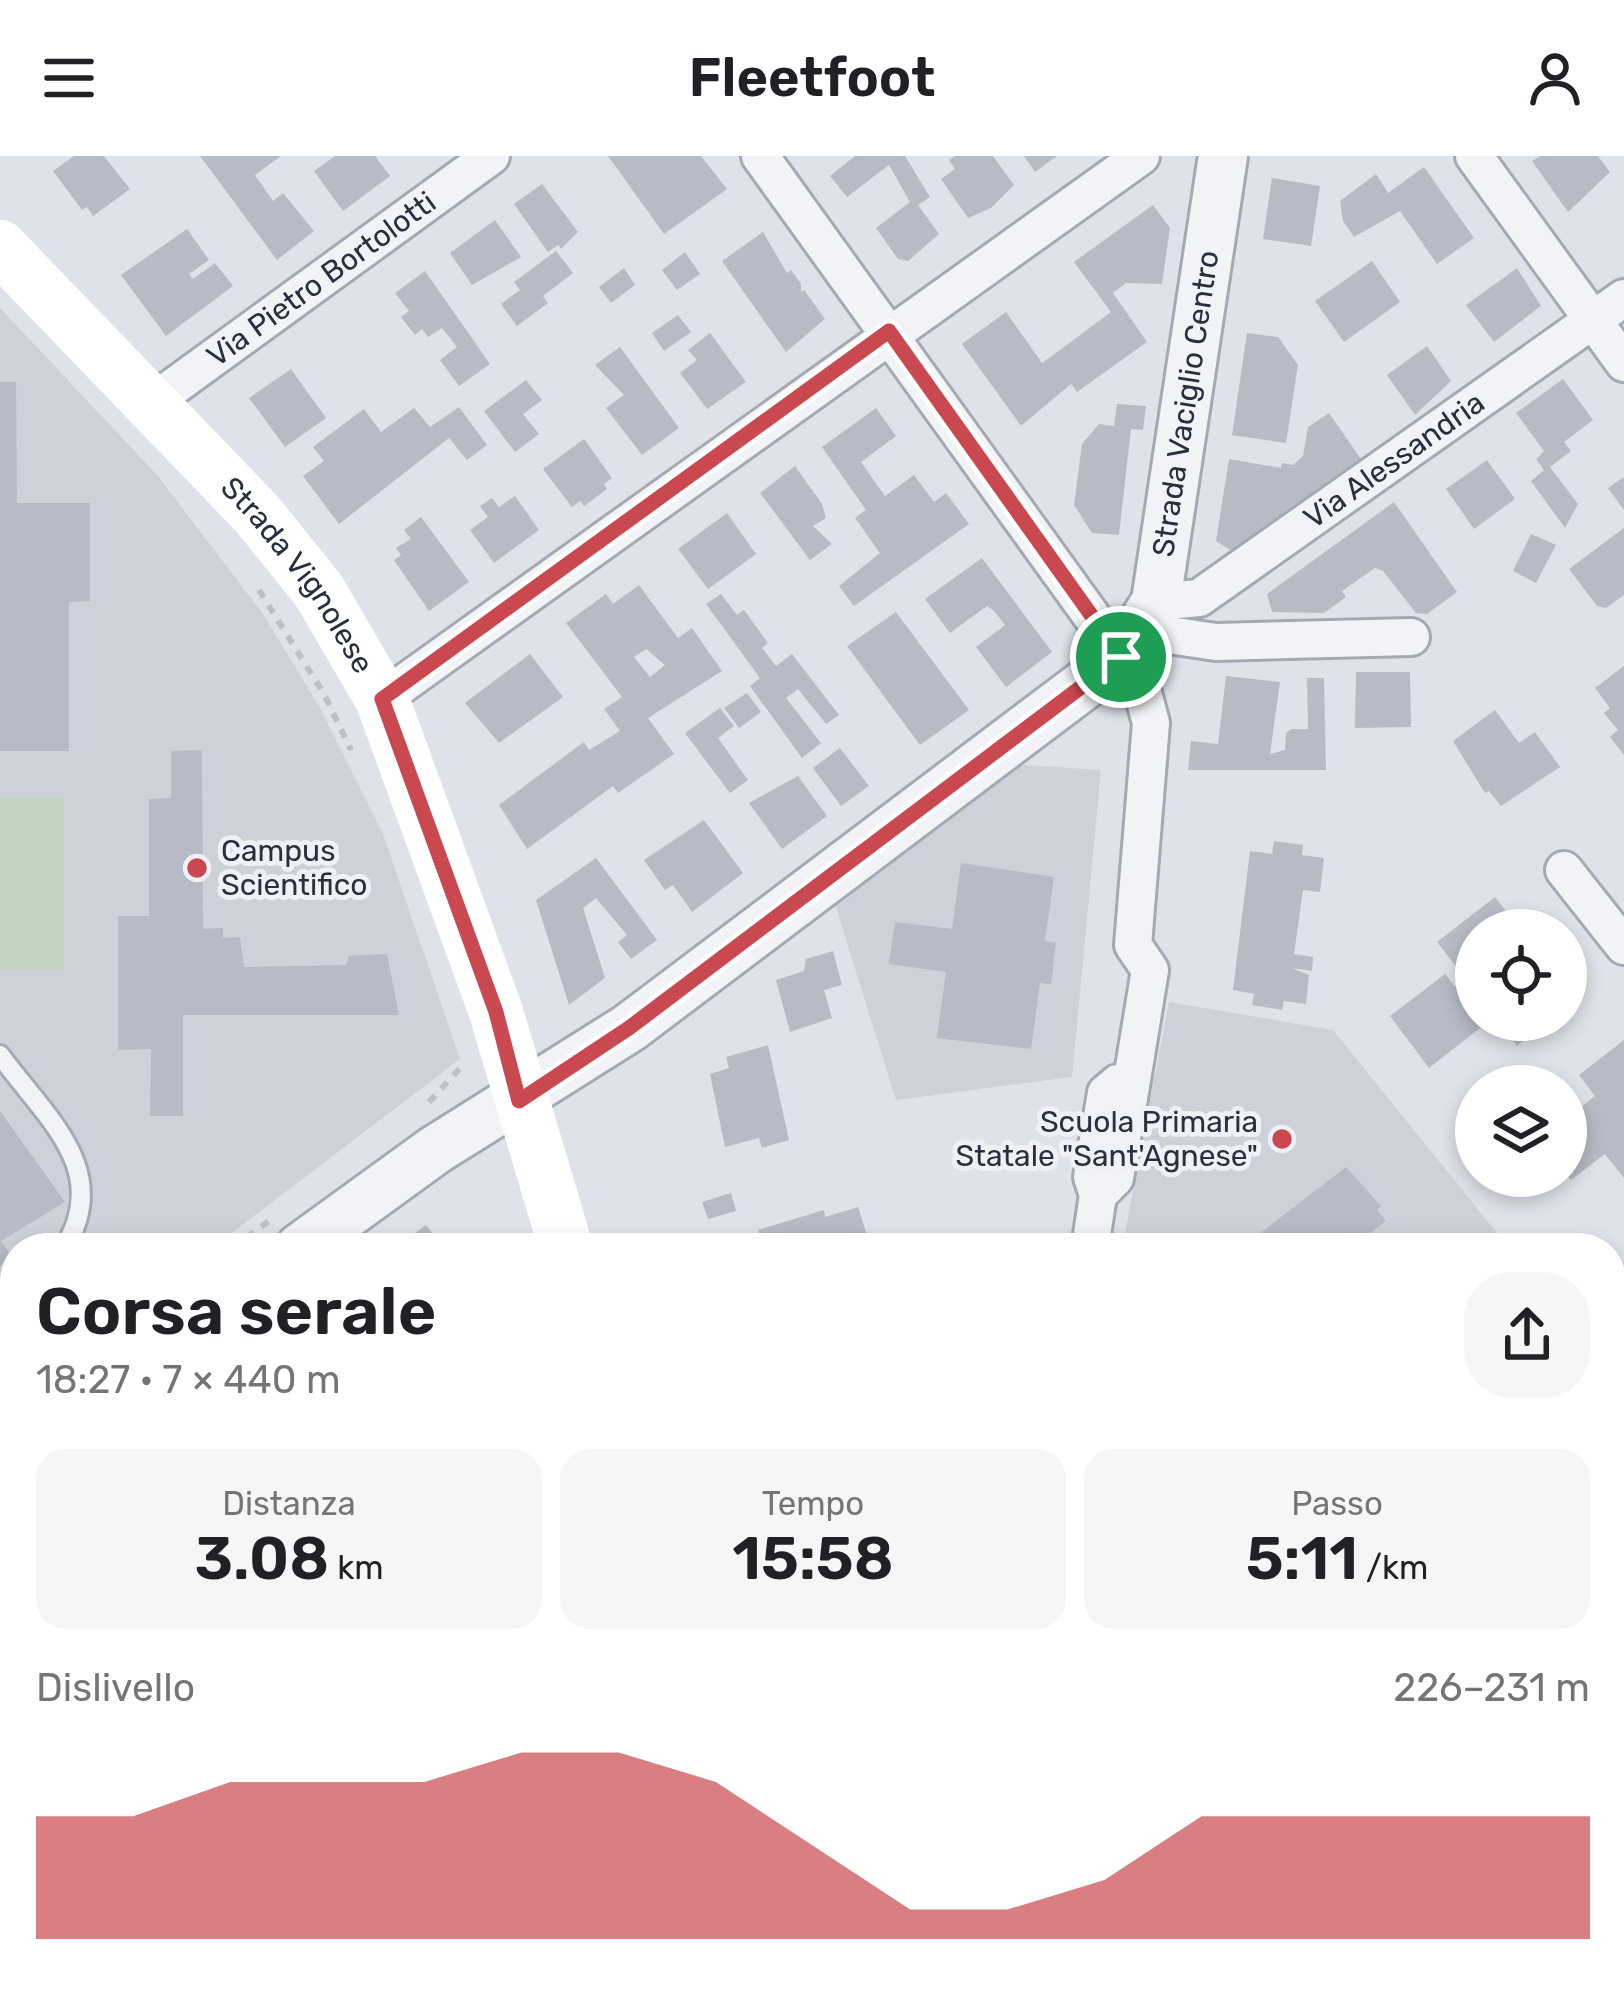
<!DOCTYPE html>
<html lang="it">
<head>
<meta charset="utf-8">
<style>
	:root { --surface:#fff; --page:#f6f6f6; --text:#202124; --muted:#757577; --accent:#ca484f }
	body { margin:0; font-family:Rubik,sans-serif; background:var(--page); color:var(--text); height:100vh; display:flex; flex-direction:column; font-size:45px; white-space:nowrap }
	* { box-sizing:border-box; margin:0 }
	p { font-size:39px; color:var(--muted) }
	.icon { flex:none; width:66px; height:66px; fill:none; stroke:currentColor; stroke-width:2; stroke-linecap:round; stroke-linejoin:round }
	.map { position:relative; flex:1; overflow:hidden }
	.details { position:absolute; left:0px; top:1077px; width:1626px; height:768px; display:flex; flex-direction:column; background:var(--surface); border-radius:48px 48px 0 0; box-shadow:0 6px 18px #0003 }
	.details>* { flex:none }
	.fabs { position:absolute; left:1455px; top:753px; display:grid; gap:24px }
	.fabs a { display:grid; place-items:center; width:132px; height:132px; border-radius:50%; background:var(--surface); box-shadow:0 6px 18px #0003; font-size:60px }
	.pin { position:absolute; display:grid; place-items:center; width:102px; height:102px; color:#fff; margin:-51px; border:6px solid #fff; border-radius:50%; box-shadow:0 3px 12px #0007 }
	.round { display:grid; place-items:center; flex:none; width:126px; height:126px; border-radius:48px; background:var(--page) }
	.summary { display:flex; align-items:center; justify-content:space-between; height:204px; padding:0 36px }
	h1 { font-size:66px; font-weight:600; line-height:90px }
	.stats { display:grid; grid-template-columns:repeat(3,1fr); gap:18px; height:204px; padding:12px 36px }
	.stats div { display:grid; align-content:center; border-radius:30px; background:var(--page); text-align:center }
	.stats b { font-size:60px; font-weight:600 }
	.stats small { font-size:33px; font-weight:400 }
	.stats p { font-size:33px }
	.chart { height:336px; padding:24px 36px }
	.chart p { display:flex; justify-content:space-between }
	.chart svg { width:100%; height:216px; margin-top:12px; fill:var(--accent); opacity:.7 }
	header { display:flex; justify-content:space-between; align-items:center; height:156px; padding:0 36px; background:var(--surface); font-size:54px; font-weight:600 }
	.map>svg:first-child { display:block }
</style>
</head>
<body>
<header><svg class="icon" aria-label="menu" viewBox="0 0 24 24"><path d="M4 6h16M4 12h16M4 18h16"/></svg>Fleetfoot<svg class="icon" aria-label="person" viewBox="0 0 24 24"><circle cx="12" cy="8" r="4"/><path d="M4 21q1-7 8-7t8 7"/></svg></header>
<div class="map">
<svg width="1624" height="1845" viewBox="0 0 1624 1845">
	<rect width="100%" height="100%" fill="#dfe2e8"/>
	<g fill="#cdd1da">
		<polygon points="0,152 157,319 263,458 320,552 383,678 460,903 212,1092 15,1092 15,1239 0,1250"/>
		<polygon points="1012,608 1101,614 1072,921 896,944 834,745"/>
		<polygon points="1169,846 1333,874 1509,1092 1122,1092"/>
		<polygon points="1611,1218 1624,1234 1624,1387 1611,1397"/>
		<polygon points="15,1780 15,1830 251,1830 261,1845 0,1845 0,1792"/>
	</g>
	<g fill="#c3d2c1">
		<rect x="0" y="642" width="64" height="172"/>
		<polygon points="1611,1400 1624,1416 1624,1792 1611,1776"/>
	</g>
	<g fill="#b7bbc5" fill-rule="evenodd">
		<polygon points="74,0 104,0 130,33 93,60 87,51 82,54 53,15"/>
		<polygon points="200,0 281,0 255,19 273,45 283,37 314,75 277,104"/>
		<polygon points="335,0 375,0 390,20 343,55 314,15"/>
		<polygon points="608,0 701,0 727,33 664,78"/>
		<polygon points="855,0 905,0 930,41 918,49 939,78 908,105 898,103 876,72 910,46 889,9 847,41 830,20"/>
		<polygon points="955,0 993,0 1014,29 991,52 968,62 941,23 955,13 949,4"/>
		<polygon points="1024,0 1057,0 1035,16"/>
		<polygon points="1540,0 1598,0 1610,16 1568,56 1532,5"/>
		<polygon points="1424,11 1474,82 1437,108 1400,55 1354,81 1343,65 1340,45 1376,18 1388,37"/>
		<polygon points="1272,22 1320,30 1311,90 1263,83"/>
		<polygon points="542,28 578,76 561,93 558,89 548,96 514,48"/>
		<polygon points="1153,49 1170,72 1162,128 1126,127 1113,137 1147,186 1077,236 1071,228 1021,270 962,188 1006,156 1042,207 1060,194 1111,156 1074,106"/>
		<polygon points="495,64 521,101 472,129 450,97"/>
		<polygon points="187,73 209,104 189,118 193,123 215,107 233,130 166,180 121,119"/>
		<polygon points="763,76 787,117 791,114 801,128 801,136 804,134 825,163 786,196 722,105"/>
		<polygon points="556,95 573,117 543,140 548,147 517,170 501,148 520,134 514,126"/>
		<polygon points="685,96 700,118 677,134 662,114"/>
		<polygon points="1372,105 1400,146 1344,186 1315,145"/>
		<polygon points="624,112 635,129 611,147 599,131"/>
		<polygon points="1517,112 1541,150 1494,186 1466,149"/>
		<polygon points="425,115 490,208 459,230 440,204 457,191 442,172 428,181 422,173 415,179 401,161 409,155 395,137"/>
		<polygon points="678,159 691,176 664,195 652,177"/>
		<polygon points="710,177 746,226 707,253 680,217 697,204 688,194"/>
		<polygon points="1247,177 1278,181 1298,209 1286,287 1232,279"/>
		<polygon points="1427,190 1451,225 1415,259 1387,219"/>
		<polygon points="620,191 679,272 642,299 606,252 624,239 595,209"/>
		<polygon points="291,213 326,262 285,291 249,242"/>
		<polygon points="1563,223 1593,264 1564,286 1571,295 1550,311 1578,348 1565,372 1531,325 1544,314 1536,303 1544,295 1516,257"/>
		<polygon points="526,224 542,244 523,258 539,278 515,296 484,255"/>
		<polygon points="0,226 16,226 17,347 90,347 90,445 69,446 69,595 0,595"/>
		<polygon points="1117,248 1146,250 1143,274 1131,273 1119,379 1092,377 1074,349 1082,288 1099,268 1114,270"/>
		<polygon points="459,251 487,289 467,304 449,282 339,368 303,320 324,305 313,291 364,253 381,276 414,252 430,271"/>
		<polygon points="876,252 896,280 861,306 885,340 914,319 934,346 946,337 969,368 854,450 839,430 880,397 855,362 866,354 822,291"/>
		<polygon points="1329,257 1363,306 1237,398 1216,385 1229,303 1281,312 1282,307 1293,309 1303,300 1308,271"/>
		<polygon points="584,283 612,322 604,328 607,333 584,350 580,345 572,351 543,313"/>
		<polygon points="1487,304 1515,343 1474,373 1446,333"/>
		<polygon points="795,310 822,348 826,362 813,370 832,388 810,404 760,337"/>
		<polygon points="1624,321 1624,354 1608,332"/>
		<polygon points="515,340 539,374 494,407 470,374 488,361 480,350 492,342 499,351"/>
		<polygon points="1394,346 1457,436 1427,458 1416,457 1383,415 1375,412 1342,435 1346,441 1324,457 1272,456 1267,438"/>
		<polygon points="727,357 756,398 708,433 678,393"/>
		<polygon points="421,361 469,426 429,455 394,404 401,399 396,392 411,383 404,374"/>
		<polygon points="1624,372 1624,439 1606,452 1597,450 1569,413"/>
		<polygon points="1531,378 1556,389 1536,427 1513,415"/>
		<polygon points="982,402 1052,496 1006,531 976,491 1005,469 994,455 987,450 950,477 925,443"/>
		<path d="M639 429 678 482 692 472 722 515 648 562 674 598 618 637 613 630 527 693 499 649 584 586 589 594 620 575 604 553 622 541 566 467 606 438 613 448ZM646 493 665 509 650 521 634 501Z"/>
		<polygon points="721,438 737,459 744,454 768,487 762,492 776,510 792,498 839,559 826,568 798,533 786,542 821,587 802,602 750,530 760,522 706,448"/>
		<polygon points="896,456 969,554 920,589 847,490"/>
		<polygon points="530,498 563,541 499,587 465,547"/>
		<polygon points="1624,510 1624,599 1610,581 1618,574 1604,557 1610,552 1595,532"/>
		<polygon points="1356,516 1410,516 1411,571 1355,572"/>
		<polygon points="1226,520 1280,526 1270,598 1285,594 1286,577 1292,573 1308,573 1307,522 1324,522 1326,614 1188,614 1191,585 1218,588"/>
		<polygon points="747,537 761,556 739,572 724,552"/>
		<polygon points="720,552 734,570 718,582 748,624 730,637 685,577"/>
		<polygon points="1495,554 1519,587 1535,576 1560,611 1501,650 1489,635 1485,637 1453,585"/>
		<polygon points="840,592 869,630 841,650 813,612"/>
		<polygon points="202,594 203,773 223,772 223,782 240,781 244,811 346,809 349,800 387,798 399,859 183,859 183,960 150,960 151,893 118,894 118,760 149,760 149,643 171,642 171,595"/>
		<polygon points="798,620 827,660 782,693 749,647"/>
		<polygon points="704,664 743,717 692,756 673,729 665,734 644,704"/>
		<polygon points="1274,685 1303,689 1302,699 1324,702 1320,736 1303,734 1294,798 1313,801 1312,815 1292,812 1309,819 1306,848 1284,845 1282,854 1252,849 1254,838 1233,834 1250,695 1272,698"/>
		<polygon points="596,702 657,784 631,803 618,786 627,779 596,742 583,752 605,822 569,849 536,744"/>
		<polygon points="961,707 1054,721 1045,785 1056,787 1051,828 1040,827 1031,893 937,882 946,816 889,808 895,766 952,773"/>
		<polygon points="1495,741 1520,774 1476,774 1476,864 1484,869 1429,912 1390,860 1445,818 1455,831 1466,823 1437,786"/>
		<polygon points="833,795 842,829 824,834 832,862 790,876 776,824 804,815 806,803"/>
		<polygon points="1497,864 1551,864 1517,890"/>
		<polygon points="1624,884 1624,1022 1605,998 1571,1024 1566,1018 1566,963 1595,940 1579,919"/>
		<polygon points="768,889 789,984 762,992 759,982 725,991 710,918 729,912 726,901"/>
		<polygon points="0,955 65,1046 1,1085 12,1101 0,1110"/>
		<polygon points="1346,1011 1381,1050 1377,1054 1386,1065 1351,1092 1249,1092 1246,1088"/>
		<polygon points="731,1037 736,1055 708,1063 702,1046"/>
		<polygon points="858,1051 871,1092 764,1092 758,1074 824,1054 825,1061"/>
		<polygon points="426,1069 444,1092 395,1092"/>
		<polygon points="1611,1320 1624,1337 1624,1344 1611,1354"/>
		<polygon points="15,1504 15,1565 0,1576 0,1515"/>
		<polygon points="0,1682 15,1702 15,1728 0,1739"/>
		<polygon points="312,1830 386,1830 379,1836 386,1845 311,1845 304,1836"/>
		<polygon points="859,1830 937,1830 941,1845 862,1845"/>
		<polygon points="1011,1830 1066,1830 1068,1842 1013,1845"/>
		<polygon points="1144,1830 1217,1830 1198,1845 1148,1845 1140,1833"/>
		<polygon points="1302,1830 1357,1830 1366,1842 1307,1845 1311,1841"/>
		<polygon points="1466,1830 1489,1834 1481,1841 1484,1845 1447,1845"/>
		<polygon points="1527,1830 1606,1830 1619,1845 1539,1845"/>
	</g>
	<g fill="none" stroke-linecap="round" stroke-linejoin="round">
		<defs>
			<g id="service">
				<path d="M0 899C45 961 113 1014 64 1092"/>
				<polyline points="0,1146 15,1134"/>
				<polyline points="0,1813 15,1800"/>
				<polyline points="217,1830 226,1845"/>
				<polyline points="88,1845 110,1830"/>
			</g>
			<g id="minor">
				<polyline points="760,0 1121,501"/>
				<polyline points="1474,0 1624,207"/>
				<path id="s1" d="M154 245 491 0"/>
				<path id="s2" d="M1156 446 1199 442 1624 142"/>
				<polyline points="1142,475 1216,486 1411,481"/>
				<polyline points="382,543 1141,0"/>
				<polyline points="1564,714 1624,790"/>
				<polyline points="1129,942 1150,814 1133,789 1151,567 1130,489"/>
				<polyline points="1090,1092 1098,1039 1092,1021 1106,937 1118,927 1129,942 1115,1022 1098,1039"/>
				<polyline points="1093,1830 1096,1845"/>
			</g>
			<g id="tertiary">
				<path id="s3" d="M300 1092 435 994 629 872 1121 501 1156 446 1223 0"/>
				<polyline points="0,1310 15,1299"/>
			</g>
		</defs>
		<use href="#service" stroke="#a5a9b2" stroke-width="24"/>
		<use href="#minor" stroke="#a5a9b2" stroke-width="42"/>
		<use href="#tertiary" stroke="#a5a9b2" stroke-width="54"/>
		<g stroke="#bec0c6" stroke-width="6" stroke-dasharray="9 9" stroke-linecap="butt">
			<polyline points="259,434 324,538 351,594"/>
			<polyline points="429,946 464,908"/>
			<polyline points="232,1092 269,1065"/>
			<polyline points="1611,1414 1624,1404"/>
			<polyline points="1611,1581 1624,1592"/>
		</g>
		<use href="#service" stroke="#f2f3f6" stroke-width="18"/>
		<use href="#minor" stroke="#f2f3f6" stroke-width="36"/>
		<use href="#tertiary" stroke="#f2f3f6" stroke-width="48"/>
		<g stroke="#fff" stroke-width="54">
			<path id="s4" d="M0 91 257 358 319 435 382 543 496 856 566 1092"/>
			<polyline points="797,1830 803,1845"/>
		</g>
	</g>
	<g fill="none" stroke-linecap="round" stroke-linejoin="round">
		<defs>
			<polygon id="route" points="889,175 1121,501 629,872 519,945 496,856 382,543"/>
		</defs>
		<use href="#route" stroke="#fff" stroke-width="24"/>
		<use href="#route" stroke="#ca484f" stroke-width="15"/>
	</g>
	<g fill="#ca484f" stroke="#eff1f6" stroke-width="4.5">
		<circle cx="197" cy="712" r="12"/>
		<circle cx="1282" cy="983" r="12"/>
	</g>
	<g text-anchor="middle" stroke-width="10" stroke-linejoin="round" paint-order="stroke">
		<g font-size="30" fill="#292f3f" stroke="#eff1f6">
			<text dy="10" stroke="none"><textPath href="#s1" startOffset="207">Via Pietro Bortolotti</textPath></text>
			<text dy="10" stroke="none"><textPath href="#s3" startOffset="1278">Strada Vaciglio Centro</textPath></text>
			<text dy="10" stroke="none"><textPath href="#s2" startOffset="282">Via Alessandria</textPath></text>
			<text dy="10" stroke="none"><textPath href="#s4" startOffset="444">Strada Vignolese</textPath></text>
		</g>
		<g font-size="30" fill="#292f3f" stroke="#eff1f6" text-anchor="start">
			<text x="221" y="705">Campus<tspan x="221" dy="34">Scientifico</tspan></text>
			<text x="1258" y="976" text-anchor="end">Scuola Primaria<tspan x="1258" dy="34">Statale "Sant'Agnese"</tspan></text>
		</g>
	</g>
</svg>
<div class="fabs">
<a><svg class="icon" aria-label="locate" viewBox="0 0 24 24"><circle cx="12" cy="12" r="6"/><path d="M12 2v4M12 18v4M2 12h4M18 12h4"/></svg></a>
<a><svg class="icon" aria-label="layers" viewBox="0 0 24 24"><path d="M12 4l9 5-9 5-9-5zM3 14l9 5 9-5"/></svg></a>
</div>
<div class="pin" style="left:1121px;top:501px;background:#1e9e55"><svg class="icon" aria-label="arrive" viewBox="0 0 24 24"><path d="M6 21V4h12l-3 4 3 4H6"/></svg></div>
<section class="details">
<div class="summary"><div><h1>Corsa serale</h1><p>18:27 · 7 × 440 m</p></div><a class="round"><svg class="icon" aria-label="share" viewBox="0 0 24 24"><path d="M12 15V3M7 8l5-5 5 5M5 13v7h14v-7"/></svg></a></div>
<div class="stats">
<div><p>Distanza</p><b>3.08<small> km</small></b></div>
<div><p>Tempo</p><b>15:58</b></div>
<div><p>Passo</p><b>5:11<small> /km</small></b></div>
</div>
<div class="chart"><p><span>Dislivello</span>226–231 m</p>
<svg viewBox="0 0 160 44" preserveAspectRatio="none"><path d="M0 44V19L10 19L20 12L30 12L40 12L50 6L60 6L70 12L80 25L90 38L100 38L110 32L120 19L130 19L140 19L150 19L160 19V44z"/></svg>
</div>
</section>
</div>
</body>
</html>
